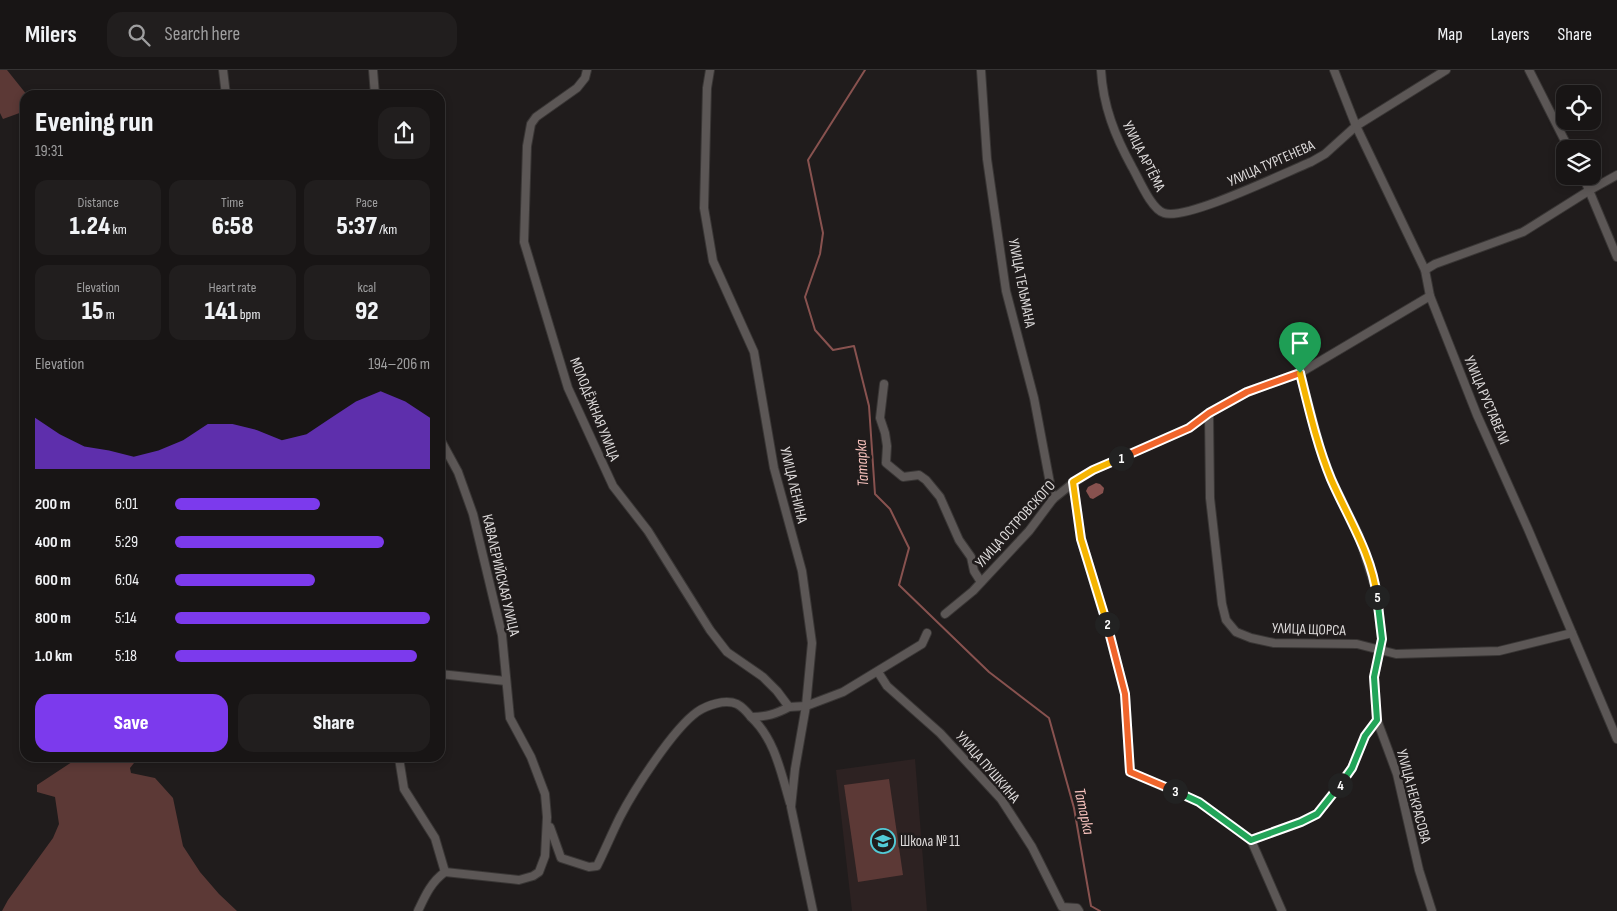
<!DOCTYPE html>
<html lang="en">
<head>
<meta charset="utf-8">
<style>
	:root { --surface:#181515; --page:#211e1e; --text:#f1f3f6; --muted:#9f9fa0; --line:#363434; --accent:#7c3aed }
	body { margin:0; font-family:"Sofia Sans Condensed",sans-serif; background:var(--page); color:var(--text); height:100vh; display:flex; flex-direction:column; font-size:19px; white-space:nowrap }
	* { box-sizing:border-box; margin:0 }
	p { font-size:16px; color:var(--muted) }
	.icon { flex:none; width:28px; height:28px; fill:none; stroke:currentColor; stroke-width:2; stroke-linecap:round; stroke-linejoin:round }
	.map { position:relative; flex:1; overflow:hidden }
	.details { position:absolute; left:20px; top:20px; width:425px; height:672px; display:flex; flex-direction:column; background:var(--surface); border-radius:15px; box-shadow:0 2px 8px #0003,0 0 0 1px var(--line) }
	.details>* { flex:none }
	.tools { position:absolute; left:1556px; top:15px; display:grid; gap:10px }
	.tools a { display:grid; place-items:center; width:45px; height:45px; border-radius:10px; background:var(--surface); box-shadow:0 2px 8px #0003,0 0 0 1px var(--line); font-size:25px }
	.pin { position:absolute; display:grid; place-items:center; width:42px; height:42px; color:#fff; margin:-51px -21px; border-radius:50% 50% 50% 0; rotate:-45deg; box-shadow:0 0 5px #0007 }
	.pin .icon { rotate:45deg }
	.km { position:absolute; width:25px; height:25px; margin:-12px; border-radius:50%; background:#222; color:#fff; font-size:14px; line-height:25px; text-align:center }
	.round { display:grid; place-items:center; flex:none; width:52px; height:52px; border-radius:15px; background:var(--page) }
	.overview { display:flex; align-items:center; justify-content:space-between; height:85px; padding:0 15px }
	h1 { font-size:28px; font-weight:800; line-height:38px }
	.stats { display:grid; grid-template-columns:repeat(3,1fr); gap:8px; height:85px; padding:5px 15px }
	.stats div { display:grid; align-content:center; border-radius:12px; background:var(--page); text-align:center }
	.stats b { font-size:25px; font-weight:800 }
	.stats small { font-size:14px; font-weight:400 }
	.stats p { font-size:14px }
	.chart { height:140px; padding:10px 15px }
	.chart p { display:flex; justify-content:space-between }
	.chart svg { width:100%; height:90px; margin-top:5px; fill:var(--accent); opacity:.7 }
	.primary-button { display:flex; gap:10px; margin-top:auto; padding:10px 15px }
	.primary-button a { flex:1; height:58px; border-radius:15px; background:var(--accent); color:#fff; font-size:20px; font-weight:800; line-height:58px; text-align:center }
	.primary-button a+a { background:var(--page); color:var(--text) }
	ul { padding:0 15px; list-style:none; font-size:16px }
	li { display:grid; grid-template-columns:80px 60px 1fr; align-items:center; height:38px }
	li i { height:12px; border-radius:6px; background:var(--accent) }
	header { display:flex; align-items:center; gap:30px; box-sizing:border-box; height:70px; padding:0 25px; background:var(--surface); border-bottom:1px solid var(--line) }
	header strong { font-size:24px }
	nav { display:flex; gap:28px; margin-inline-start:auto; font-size:18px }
	.search { width:350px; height:45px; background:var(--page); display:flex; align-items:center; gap:12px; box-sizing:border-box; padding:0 18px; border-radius:15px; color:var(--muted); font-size:19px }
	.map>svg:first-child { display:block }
</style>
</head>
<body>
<header>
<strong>Milers</strong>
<div class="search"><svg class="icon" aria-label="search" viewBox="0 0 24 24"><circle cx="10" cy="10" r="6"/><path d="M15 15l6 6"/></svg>Search here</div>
<nav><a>Map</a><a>Layers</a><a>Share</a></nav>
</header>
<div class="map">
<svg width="1617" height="841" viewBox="0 0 1617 841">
	<rect width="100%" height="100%" fill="#201c1c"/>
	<polygon fill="#2d2222" points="915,689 927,841 852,841 836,700"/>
	<g fill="#5c3936">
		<polygon points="0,0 7,0 27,25 25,25 25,41 3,49 0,43"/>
		<polygon points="78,688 138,688 130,698 131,703 155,708 173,728 183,776 200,802 219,824 237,841 2,841 8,830 53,768 59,754 55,727 37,722 37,715"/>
		<polygon points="889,709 903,805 858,812 844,715"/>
	</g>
	<polygon fill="#88524f" points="1096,413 1100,414 1104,418 1103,423 1093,429 1090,428 1086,421 1088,417"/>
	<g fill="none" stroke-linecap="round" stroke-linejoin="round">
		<polyline stroke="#88524f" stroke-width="2" points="865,0 808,90 823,163 820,184 805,227 815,260 833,280 854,276 869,336 875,424 890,439 909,478 899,515 989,602 1049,648 1074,738 1091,836 1100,841"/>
		<defs>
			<g id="minor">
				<polyline points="223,0 226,25"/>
				<polyline points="373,0 375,25"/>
				<polyline points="587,0 585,8 577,18 536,47 531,54 527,76 524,172 568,318 613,416 648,461 710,560 727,582 763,607 777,621 789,637 806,636 843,622 922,574 927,563"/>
				<polyline points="710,0 707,18 704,138 713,191 754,282 774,398 802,501 812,573 806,636 795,699 791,737 813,841"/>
				<polyline points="981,0 987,89 1006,221 1034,328 1053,429"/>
				<path d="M1101 0C1103 36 1115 66 1132 97 1139 109 1151 139 1164 143 1186 151 1286 102 1311 92L1325 84 1356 56 1446 0"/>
				<polyline points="1334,0 1356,56 1425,200 1430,226 1477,345 1528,459 1617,669"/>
				<polyline points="1529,0 1569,79"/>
				<polyline points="1583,106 1617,187"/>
				<polyline points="1425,200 1435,194 1523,162 1590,120 1617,105"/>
				<polyline points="1300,303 1321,382 1332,411 1359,466 1376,520 1382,569 1374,607 1377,650 1397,704 1419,800 1432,841"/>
				<polyline points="884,314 880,348 885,363 887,376 886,393 903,407 919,405 926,410 940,427 959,470 971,487 974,501 981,512"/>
				<polyline points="1209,343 1210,428 1222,534 1226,550 1236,562 1251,568 1274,573 1357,574 1396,584 1499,581 1572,563"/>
				<polyline points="1073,413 1081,469 1109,562 1125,624 1130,702 1199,732 1251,770 1282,841"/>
				<polyline points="945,544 973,521 1029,461 1053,429 1073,413 1093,400 1189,358 1209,343 1247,322 1300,303 1430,226"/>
				<polyline points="878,602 887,616 940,663 1001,729 1032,777 1062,837 1077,838 1079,841"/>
				<polyline points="440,604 506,611"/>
				<path d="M751 647C775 669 781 703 790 733"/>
				<polyline points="399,688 404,719 435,768 445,802"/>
				<path d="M550 757 561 788 589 797 597 796C605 780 612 763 620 747 634 720 673 659 697 642 707 635 725 629 737 634 743 637 747 642 751 647 766 647 776 644 789 637"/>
				<polyline points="1251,770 1301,752 1317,744 1352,698 1365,666 1377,650"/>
				<path d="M418 841C425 826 431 812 445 802L519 810 533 806 539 802 545 786 547 747 545 724 531 687 510 648 502 565 473 444 458 402 440 369"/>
			</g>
		</defs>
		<use href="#minor" stroke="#393635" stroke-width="10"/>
		<use href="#minor" stroke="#5c5756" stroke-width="8"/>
	</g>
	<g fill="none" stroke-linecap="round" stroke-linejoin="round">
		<defs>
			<polyline id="split-1" points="1121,388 1189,358 1209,343 1247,322 1300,303"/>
			<polyline id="split-2" points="1107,554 1081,469 1073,412 1093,400 1121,388"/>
			<polyline id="split-3" points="1107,554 1125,624 1130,702 1175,721"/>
			<polyline id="split-4" points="1175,721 1199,732 1251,770 1301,752 1317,744 1340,715"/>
			<polyline id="split-5" points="1340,715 1352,698 1365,666 1377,650 1374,607 1382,569 1377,527"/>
			<path id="split-6" d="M1300 303C1309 339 1317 375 1331 409 1348 448 1372 484 1377 527"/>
		</defs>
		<use href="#split-1" stroke="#fff" stroke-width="10"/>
		<use href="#split-2" stroke="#fff" stroke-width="10"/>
		<use href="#split-3" stroke="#fff" stroke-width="10"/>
		<use href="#split-4" stroke="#fff" stroke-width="10"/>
		<use href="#split-5" stroke="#fff" stroke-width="10"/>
		<use href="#split-6" stroke="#fff" stroke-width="10"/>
		<use href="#split-1" stroke="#f0652b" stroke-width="6"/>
		<use href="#split-2" stroke="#f5b400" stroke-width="6"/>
		<use href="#split-3" stroke="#f0652b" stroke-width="6"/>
		<use href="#split-4" stroke="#22a559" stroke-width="6"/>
		<use href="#split-5" stroke="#22a559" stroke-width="6"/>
		<use href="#split-6" stroke="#f5b400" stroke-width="6"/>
	</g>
	<defs>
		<symbol id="school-ring" viewBox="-11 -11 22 22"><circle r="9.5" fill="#201c1c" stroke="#52cbd7" stroke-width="1.5"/><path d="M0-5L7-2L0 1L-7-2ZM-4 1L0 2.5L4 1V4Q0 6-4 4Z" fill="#52cbd7"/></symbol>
	</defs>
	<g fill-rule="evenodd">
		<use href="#school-ring" x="869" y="757" width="28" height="28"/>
	</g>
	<g text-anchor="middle" stroke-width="5" stroke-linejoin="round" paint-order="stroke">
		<g font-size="15" fill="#dedbdb" stroke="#201c1c">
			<text transform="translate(1144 86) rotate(63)" y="5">УЛИЦА АРТЁМА</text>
			<text transform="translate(1271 93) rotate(-24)" y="5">УЛИЦА ТУРГЕНЕВА</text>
			<text transform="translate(1022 213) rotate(79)" y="5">УЛИЦА ТЕЛЬМАНА</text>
			<text transform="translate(1487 330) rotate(67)" y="5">УЛИЦА РУСТАВЕЛИ</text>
			<text transform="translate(595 339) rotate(68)" y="5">МОЛОДЁЖНАЯ УЛИЦА</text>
			<text transform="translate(794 415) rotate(77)" y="5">УЛИЦА ЛЕНИНА</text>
			<text transform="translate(1015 454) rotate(-48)" y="5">УЛИЦА ОСТРОВСКОГО</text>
			<text transform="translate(501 505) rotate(77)" y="5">КАВАЛЕРИЙСКАЯ УЛИЦА</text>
			<text transform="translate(1309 559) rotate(2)" y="5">УЛИЦА ЩОРСА</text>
			<text transform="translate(988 697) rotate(49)" y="5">УЛИЦА ПУШКИНА</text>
			<text transform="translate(1414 726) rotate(75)" y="5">УЛИЦА НЕКРАСОВА</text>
		</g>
		<g font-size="15" fill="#dedbdb" stroke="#201c1c" text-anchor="start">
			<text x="900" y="776">Школа № 11</text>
		</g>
		<g font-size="16" font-style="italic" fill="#f6c1bc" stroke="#201c1c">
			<text transform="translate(861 393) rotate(-93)" y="6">Татарка</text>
			<text transform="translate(1085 741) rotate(78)" y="6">Татарка</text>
		</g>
	</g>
</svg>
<div class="tools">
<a><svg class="icon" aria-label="locate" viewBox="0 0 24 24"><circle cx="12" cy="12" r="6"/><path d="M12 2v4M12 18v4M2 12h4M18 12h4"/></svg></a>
<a><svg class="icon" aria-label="layers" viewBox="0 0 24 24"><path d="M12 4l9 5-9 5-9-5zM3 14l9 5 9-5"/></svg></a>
</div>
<div class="pin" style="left:1300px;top:303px;background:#1e9e55"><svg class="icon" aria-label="arrive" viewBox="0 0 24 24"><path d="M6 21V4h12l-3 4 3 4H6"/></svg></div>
<b class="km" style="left:1121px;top:388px">1</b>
<b class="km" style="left:1107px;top:554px">2</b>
<b class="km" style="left:1175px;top:721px">3</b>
<b class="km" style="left:1340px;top:715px">4</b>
<b class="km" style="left:1377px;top:527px">5</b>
<section class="details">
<div class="overview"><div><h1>Evening run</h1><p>19:31</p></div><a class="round"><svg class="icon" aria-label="share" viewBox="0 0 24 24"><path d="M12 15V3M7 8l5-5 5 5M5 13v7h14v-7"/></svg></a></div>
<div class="stats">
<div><p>Distance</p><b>1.24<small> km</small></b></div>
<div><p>Time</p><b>6:58</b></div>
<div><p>Pace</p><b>5:37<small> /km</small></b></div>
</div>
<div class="stats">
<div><p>Elevation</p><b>15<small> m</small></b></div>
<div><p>Heart rate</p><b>141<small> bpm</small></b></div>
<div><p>kcal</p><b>92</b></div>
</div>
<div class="chart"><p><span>Elevation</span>194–206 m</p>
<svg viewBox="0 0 160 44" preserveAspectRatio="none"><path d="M0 44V19L10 27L20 33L30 35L40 38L50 35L60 30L70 22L80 22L90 25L100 30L110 27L120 19L130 11L140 6L150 11L160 19V44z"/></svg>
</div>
<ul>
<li><b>200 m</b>6:01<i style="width:57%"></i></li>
<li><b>400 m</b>5:29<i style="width:82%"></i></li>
<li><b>600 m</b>6:04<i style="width:55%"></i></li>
<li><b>800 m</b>5:14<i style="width:100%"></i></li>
<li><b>1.0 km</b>5:18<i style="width:95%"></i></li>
</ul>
<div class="primary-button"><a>Save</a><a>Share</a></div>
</section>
</div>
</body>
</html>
